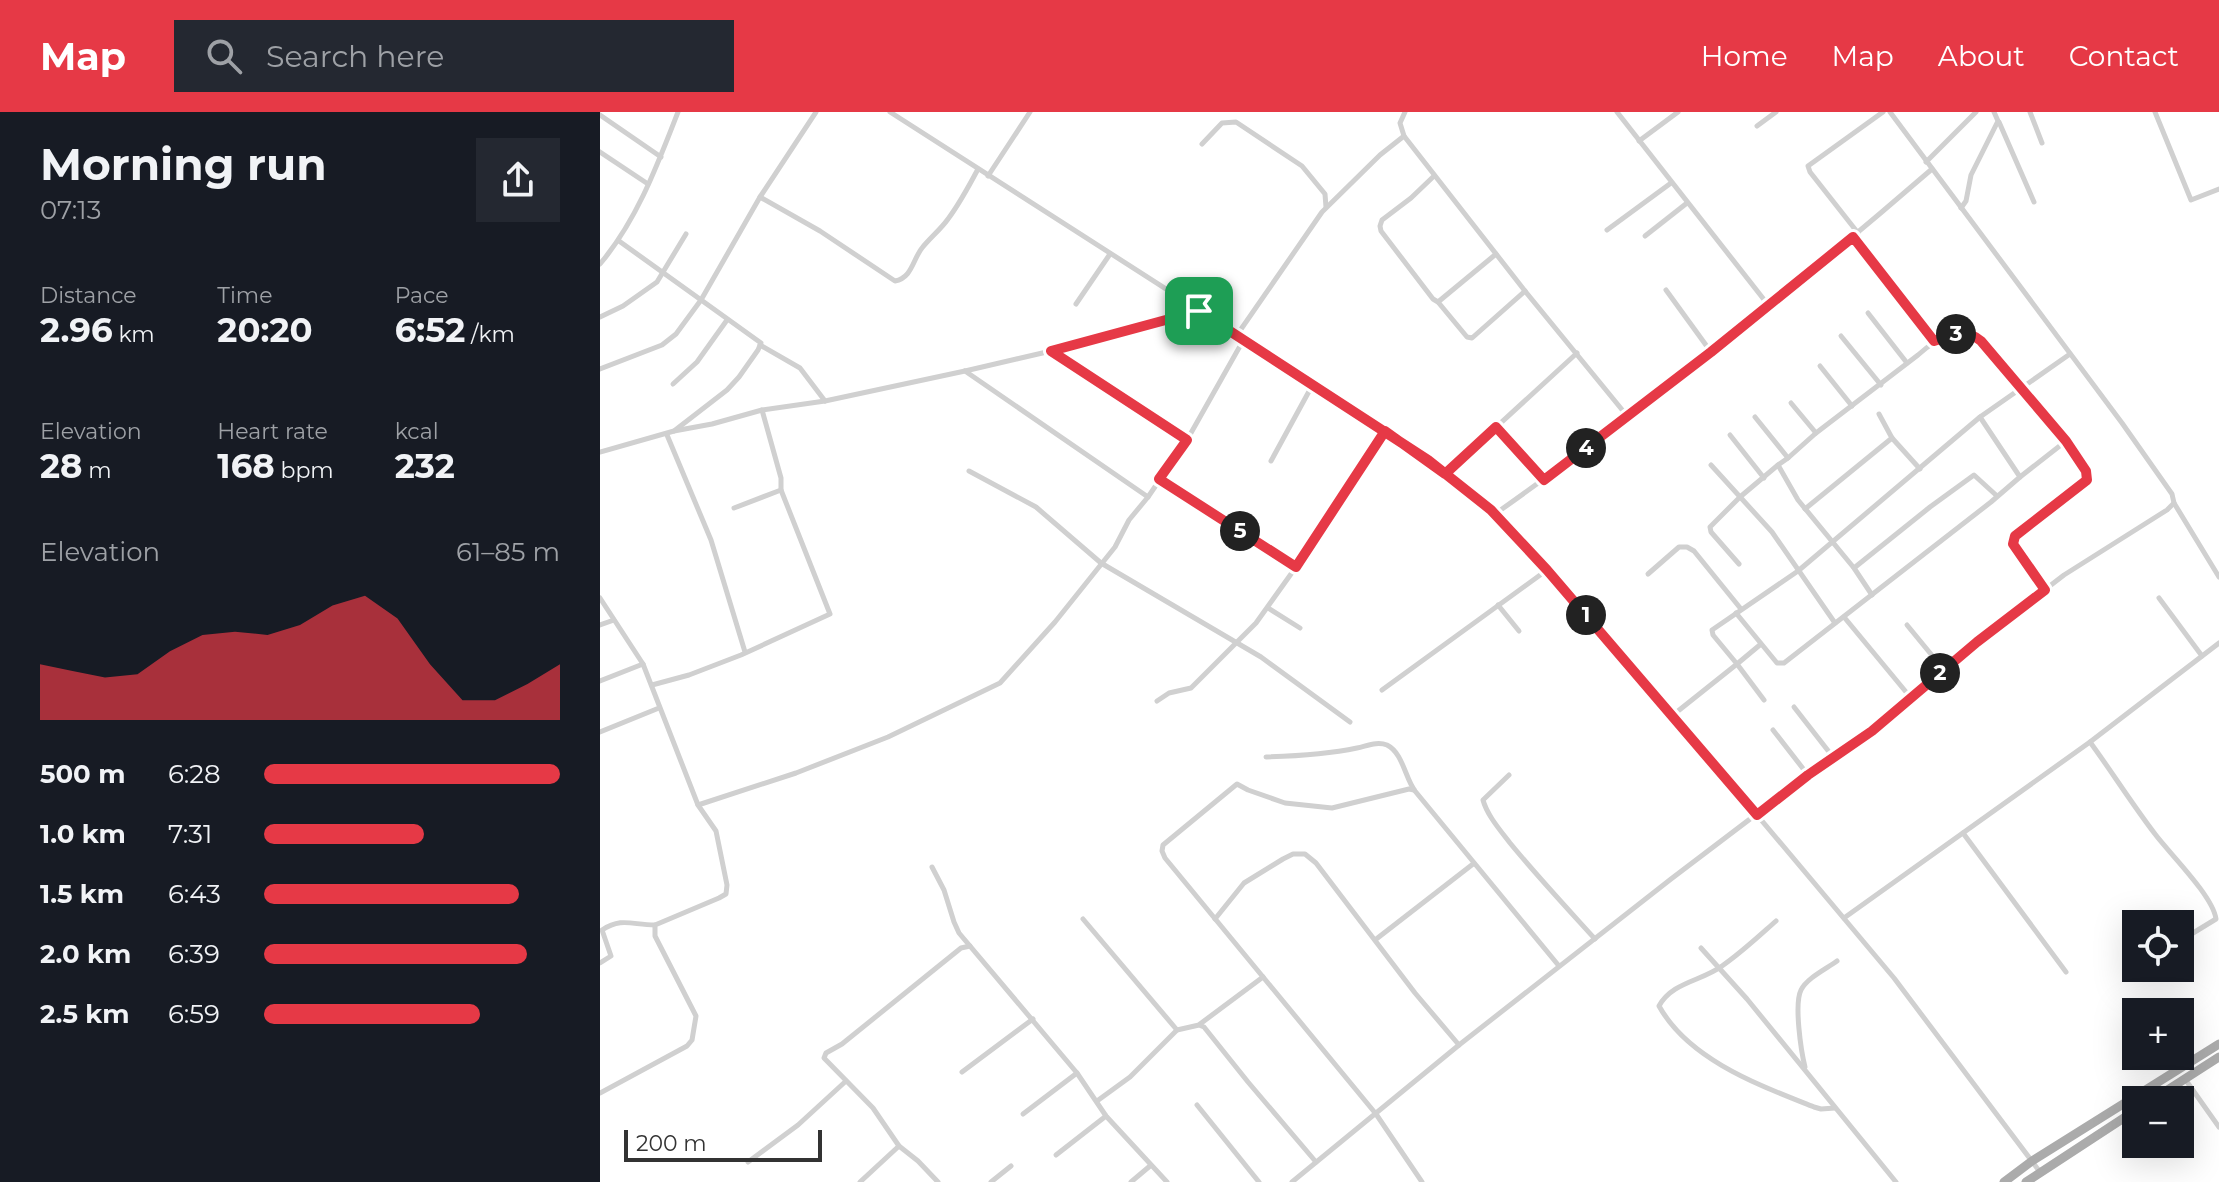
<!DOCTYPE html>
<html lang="en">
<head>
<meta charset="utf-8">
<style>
	:root { --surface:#171b24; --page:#242831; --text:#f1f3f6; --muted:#9ea1a6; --accent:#e63946 }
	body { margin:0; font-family:Montserrat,sans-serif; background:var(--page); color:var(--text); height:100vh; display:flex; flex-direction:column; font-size:30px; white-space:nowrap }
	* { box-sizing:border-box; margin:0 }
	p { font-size:26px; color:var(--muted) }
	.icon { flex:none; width:44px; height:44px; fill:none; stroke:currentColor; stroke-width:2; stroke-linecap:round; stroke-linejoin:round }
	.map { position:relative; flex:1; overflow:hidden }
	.sheet { display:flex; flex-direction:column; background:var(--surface); width:600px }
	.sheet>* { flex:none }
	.tools { position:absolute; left:1522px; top:798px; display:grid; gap:16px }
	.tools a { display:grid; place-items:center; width:72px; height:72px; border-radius:0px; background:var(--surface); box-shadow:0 8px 32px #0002; font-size:40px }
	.scale { position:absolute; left:24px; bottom:20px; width:198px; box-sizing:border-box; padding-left:8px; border:4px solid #333; border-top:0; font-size:22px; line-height:28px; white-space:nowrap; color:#333; -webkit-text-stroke:6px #fff; paint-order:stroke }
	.pin { position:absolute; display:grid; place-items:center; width:68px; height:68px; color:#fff; margin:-34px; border-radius:16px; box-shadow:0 4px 12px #0006 }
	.km { position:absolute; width:40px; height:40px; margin:-20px; border-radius:50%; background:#222; color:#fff; font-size:22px; line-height:40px; text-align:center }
	.round { display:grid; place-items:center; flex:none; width:84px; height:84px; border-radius:0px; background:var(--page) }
	.overview { display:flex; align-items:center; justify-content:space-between; height:136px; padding:0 40px }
	h1 { font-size:44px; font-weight:700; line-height:60px }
	.metrics { display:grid; grid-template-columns:repeat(3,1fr); gap:12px; height:136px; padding:8px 40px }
	.metrics div { display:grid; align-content:center }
	.metrics b { font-size:34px; font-weight:700 }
	.metrics small { font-size:22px; font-weight:400 }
	.metrics p { font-size:22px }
	.chart { height:224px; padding:16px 40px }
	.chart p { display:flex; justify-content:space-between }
	.chart svg { width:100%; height:144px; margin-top:8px; fill:var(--accent); opacity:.7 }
	ul { padding:0 40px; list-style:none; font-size:26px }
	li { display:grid; grid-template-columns:128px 96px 1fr; align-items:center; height:60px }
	li i { height:20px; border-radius:10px; background:var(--accent) }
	header { display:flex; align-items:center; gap:48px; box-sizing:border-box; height:112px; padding:0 40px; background:var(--accent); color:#fff }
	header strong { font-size:38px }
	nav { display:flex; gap:44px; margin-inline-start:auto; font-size:28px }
	.search { width:560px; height:72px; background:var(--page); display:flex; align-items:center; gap:20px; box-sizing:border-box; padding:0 28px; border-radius:0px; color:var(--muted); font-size:30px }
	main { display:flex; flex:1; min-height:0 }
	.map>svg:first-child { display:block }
</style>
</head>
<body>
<header>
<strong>Map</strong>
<div class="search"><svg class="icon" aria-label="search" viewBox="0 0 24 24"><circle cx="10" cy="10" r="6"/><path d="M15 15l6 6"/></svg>Search here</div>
<nav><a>Home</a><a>Map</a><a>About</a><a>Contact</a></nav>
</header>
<main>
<section class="sheet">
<div class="overview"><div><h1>Morning run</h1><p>07:13</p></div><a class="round"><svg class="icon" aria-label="share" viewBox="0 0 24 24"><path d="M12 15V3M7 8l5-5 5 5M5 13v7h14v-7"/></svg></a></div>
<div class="metrics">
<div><p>Distance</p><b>2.96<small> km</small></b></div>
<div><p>Time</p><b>20:20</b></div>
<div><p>Pace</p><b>6:52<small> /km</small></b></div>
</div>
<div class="metrics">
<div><p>Elevation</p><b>28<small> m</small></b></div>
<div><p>Heart rate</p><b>168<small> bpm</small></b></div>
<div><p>kcal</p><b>232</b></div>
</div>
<div class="chart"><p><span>Elevation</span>61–85 m</p>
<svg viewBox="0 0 160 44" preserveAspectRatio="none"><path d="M0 44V27L10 29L20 31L30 30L40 23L50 18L60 17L70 18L80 15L90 9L100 6L110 13L120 27L130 38L140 38L150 33L160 27V44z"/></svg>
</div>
<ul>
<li><b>500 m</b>6:28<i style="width:100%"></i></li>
<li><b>1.0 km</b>7:31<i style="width:54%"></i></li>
<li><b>1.5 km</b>6:43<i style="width:86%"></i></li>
<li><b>2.0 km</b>6:39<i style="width:89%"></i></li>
<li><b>2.5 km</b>6:59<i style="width:73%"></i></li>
</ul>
</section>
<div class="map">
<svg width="1619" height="1070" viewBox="0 0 1619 1070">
	<rect width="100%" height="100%" fill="#fff"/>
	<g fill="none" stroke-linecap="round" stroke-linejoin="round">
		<g stroke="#d0d0d0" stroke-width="5">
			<polyline points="290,0 708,268 828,348 891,398 947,458 1073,603 1294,866 1440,1060"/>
			<polyline points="805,0 800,11 804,24 925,179 1028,305"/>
			<polyline points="1017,0 1169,194"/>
			<polyline points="1290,0 1522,311 1572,382 1574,391 1619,465"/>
			<polyline points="1430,0 1442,31"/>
			<polyline points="1555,0 1591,88 1619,77"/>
			<polyline points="0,3 61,45"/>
			<polyline points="1399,10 1434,90"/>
			<polyline points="1157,14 1176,0"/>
			<polyline points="1039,29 1078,0"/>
			<polyline points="602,32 622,11 636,10 702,54 725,82 726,95"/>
			<polyline points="0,40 48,72"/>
			<polyline points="1326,50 1376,0"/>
			<polyline points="388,64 430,0"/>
			<polyline points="834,64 811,86 782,108 780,114 781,119 833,187 838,190 867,225 872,226 925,179"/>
			<path d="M160 85 220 119 295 169C312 166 313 147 322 136 330 126 341 117 348 107 360 91 369 74 378 57"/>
			<polyline points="1361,96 1366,89 1371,63 1398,9 1394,0"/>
			<polyline points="1007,118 1071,71"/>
			<polyline points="1258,121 1210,60 1208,54 1283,0"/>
			<polyline points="1045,124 1087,91"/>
			<polyline points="1253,125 1334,229"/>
			<path d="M0 152C37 108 57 54 78 0"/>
			<polyline points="1066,178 1111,240"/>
			<polyline points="838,190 896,142"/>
			<polyline points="476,192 510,142"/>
			<polyline points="1268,201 1307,251"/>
			<polyline points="0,205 23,194 57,170 86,122"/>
			<polyline points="637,223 722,100 780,43 804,24"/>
			<polyline points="1241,224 1281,273"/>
			<polyline points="160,233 200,256 225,289"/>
			<polyline points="451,239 587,328"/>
			<polyline points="1220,254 1252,294"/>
			<polyline points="0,257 62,233 76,222 101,188 160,85 216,0"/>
			<polyline points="365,259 548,385"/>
			<polyline points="73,272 97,250 127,208"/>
			<polyline points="1191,291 1216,321"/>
			<polyline points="1279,302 1292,326"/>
			<polyline points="1155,305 1188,346 1178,353 1198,388 1254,456 1272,483"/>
			<polyline points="896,315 944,368"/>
			<polyline points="74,319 112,312 162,298 225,289 365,259 451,239 598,199"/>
			<polyline points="67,323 111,428 145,540"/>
			<polyline points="1130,323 1164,366"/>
			<polyline points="0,340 74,319 127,278 139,265 158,238 161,231 19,129"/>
			<path d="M1188 346 1216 321 1318 243C1336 227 1359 211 1381 229L1466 329 1486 359 1487 368 1415 424 1413 432 1445 478"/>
			<polyline points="671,349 713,272"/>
			<polyline points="1111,353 1172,420 1235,511"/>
			<polyline points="369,359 436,395 501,451 661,545 750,610"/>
			<polyline points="845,362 977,241"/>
			<polyline points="1420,365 1466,329"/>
			<polyline points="559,367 696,455"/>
			<polyline points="134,396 181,378"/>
			<polyline points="1205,397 1292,326 1320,357"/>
			<path d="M895 402C1046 295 1191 179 1332 57"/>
			<polyline points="1139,452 1111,420 1110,415 1140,385 1178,353"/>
			<polyline points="1254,456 1330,395 1374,363 1397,384"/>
			<polyline points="1048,462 1079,435 1087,435 1094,439 1141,497"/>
			<polyline points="0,486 43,552 98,693 116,719 127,773 126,782 119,786 55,813 55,824 96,904 92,928 87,934 0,981"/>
			<polyline points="1559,486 1602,544"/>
			<polyline points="898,493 919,519"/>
			<polyline points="668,496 700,516"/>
			<polyline points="1136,501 1177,551 1184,551 1391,390 1420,365 1380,305"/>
			<polyline points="1244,505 1311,586"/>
			<polyline points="0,513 14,508"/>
			<polyline points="1307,513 1344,558"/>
			<polyline points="1161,532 1137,552 1164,588"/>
			<polyline points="0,569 43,552"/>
			<polyline points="52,573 89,563 141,543 230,502 181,378 181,366 162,298"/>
			<polyline points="782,578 947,458"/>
			<polyline points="557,589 569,581 591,576 656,511 696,455 785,319"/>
			<polyline points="1194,595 1233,645"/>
			<polyline points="1073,603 1137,552 1113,523 1112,518 1198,459 1380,305 1470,242"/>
			<polyline points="1173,618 1208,663"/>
			<polyline points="0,620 59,596"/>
			<path d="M1490 630C1512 660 1532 692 1555 722 1570 742 1613 784 1616 807L1580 829"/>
			<path d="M666 645C697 644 728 642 757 636 767 634 777 629 787 633 803 641 805 666 815 679 863 738 911 796 959 854"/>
			<path d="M909 663 883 688C887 703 900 718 910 731 937 764 966 795 995 827"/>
			<polyline points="814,678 809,677 732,696 685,691 648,678 637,672 563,733 562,739 565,746 776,1002 822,1070"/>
			<polyline points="98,693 196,661 288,625 400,571 455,510 515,435 529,408 548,385 587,328 644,227"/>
			<polyline points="1363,721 1466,860"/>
			<polyline points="332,755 344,778 354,810 359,821 477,961 506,1004 567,1070"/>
			<polyline points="1244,806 1490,630 1619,531"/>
			<polyline points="483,807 577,918"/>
			<polyline points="615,807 644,771 683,747 693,742 705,742 716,751 815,881 859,933"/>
			<path d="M1176 809C1159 824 1141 841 1122 854 1102 869 1072 870 1059 894 1089 948 1159 973 1214 995L1221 997 1235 996"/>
			<polyline points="775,828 873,752"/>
			<polyline points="1101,836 1147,887 1296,1070"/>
			<path d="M0 851 11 844 2 818C22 805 32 813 55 813"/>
			<polyline points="600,912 663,865"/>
			<path d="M1205 955C1201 939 1194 892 1201 878 1207 866 1226 857 1237 849"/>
			<polyline points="362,960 433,907"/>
			<polyline points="1585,967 1619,1015"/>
			<polyline points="497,989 530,965 577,918 599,913 604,915 648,970 716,1050"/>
			<polyline points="597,993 659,1070"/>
			<polyline points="423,1002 477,961"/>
			<polyline points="456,1043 506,1004"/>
			<polyline points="148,1050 198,1013 246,969"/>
			<polyline points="260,1070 299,1034"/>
			<polyline points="338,1070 318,1049 299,1034 273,996 224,946 226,941 242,932 361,836 370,834"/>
			<polyline points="391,1070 411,1054"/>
			<polyline points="531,1070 550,1054"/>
			<polyline points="692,1070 859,933 1071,767 1208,663 1272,619 1377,530 1464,463 1567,398 1574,391"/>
		</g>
		<g stroke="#ababab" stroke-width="9">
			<polyline points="1552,988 1619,945"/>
			<polyline points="1404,1070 1432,1049 1619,932"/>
			<polyline points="1426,1070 1536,998"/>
		</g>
	</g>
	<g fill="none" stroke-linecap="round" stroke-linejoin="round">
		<defs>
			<path id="route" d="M599 199 828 348 891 398 947 458 1157 703 1208 663 1272 619 1377 530 1445 478 1413 432 1415 424 1487 368 1486 359 1466 329 1381 229C1364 215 1353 223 1334 229L1253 125 1111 240 944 368 896 315 845 362 785 319 696 455 559 367 587 328 451 239 599 199"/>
		</defs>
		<use href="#route" stroke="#fff" stroke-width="16"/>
		<use href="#route" stroke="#e63946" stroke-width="10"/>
	</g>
</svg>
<div class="tools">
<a><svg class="icon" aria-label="locate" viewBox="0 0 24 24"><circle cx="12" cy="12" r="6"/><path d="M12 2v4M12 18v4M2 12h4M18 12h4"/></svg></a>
<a>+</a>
<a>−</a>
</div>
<div class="scale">200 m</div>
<div class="pin" style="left:599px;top:199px;background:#1e9e55"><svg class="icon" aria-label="arrive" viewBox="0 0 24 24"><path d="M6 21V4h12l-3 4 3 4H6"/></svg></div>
<b class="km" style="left:986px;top:503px">1</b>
<b class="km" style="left:1340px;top:561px">2</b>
<b class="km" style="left:1356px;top:222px">3</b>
<b class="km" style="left:986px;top:336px">4</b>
<b class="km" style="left:640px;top:419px">5</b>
</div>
</main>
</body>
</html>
